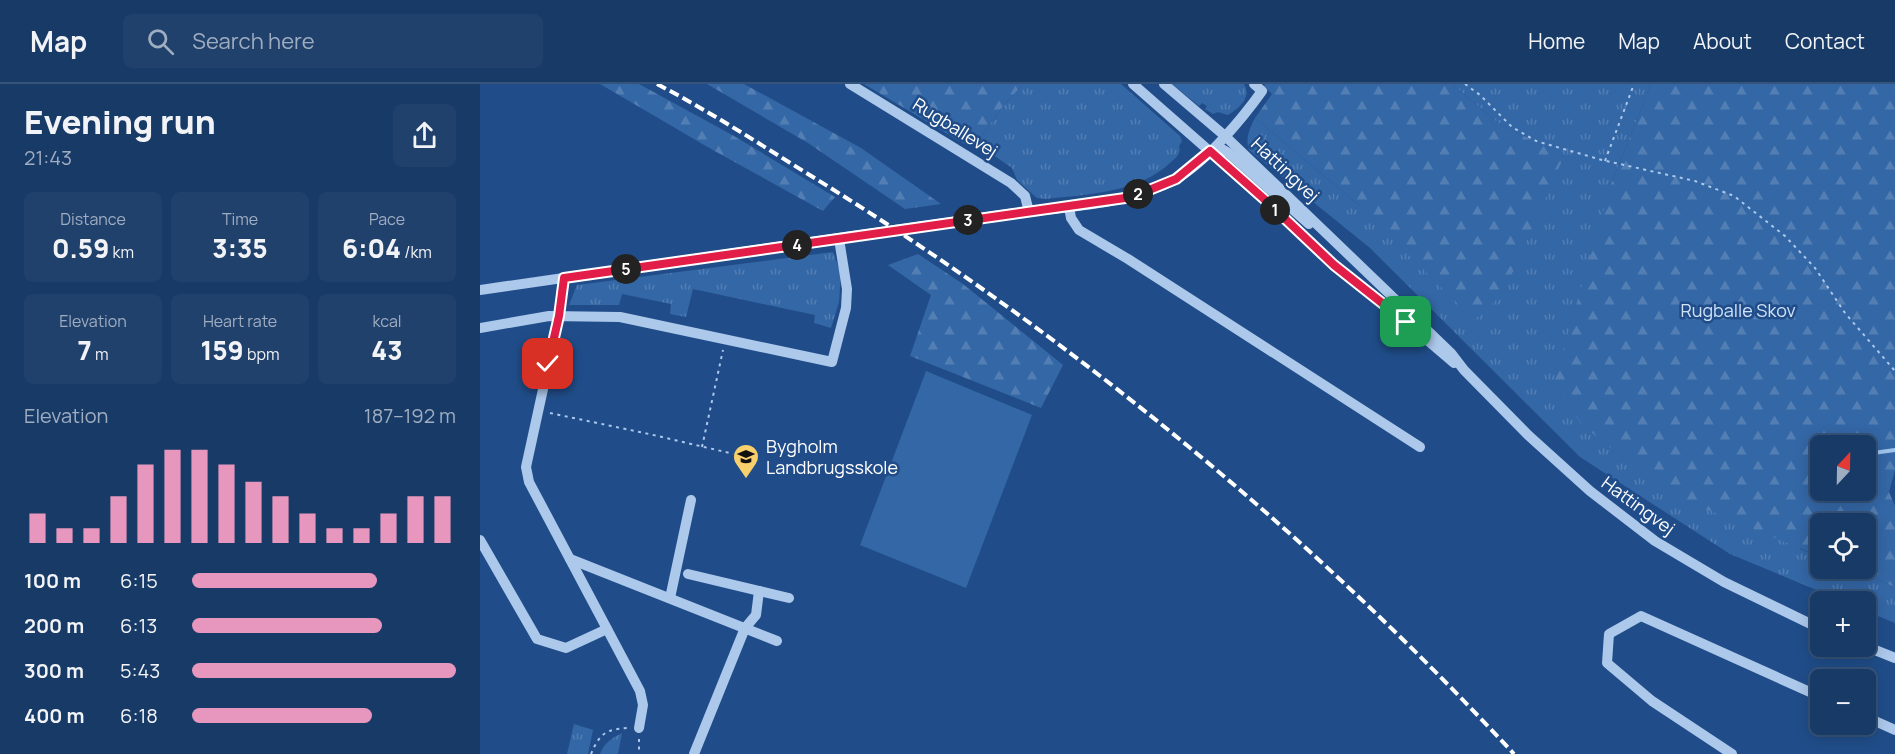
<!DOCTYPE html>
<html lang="en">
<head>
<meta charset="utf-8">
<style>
	:root { --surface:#183a67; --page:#21416d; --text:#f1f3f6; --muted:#9fadc0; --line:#36547b; --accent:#e797bd }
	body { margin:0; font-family:Manrope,sans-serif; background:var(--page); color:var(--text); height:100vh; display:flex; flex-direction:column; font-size:22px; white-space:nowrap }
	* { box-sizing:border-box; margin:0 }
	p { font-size:20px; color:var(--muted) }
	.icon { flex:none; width:33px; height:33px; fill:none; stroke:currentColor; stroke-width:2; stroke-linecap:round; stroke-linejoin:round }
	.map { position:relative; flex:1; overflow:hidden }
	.details { display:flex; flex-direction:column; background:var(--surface); width:480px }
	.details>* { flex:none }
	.needle { width:39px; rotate:22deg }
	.buttons { position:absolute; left:1330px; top:351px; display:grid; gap:12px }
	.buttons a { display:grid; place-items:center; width:66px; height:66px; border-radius:9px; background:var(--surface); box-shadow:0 3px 15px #0003,0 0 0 2px var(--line); font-size:30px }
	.pin { position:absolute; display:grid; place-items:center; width:51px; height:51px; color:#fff; margin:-26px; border-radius:12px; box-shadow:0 3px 9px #0006 }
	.km { position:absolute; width:30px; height:30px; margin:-15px; border-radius:50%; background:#222; color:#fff; font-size:16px; line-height:30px; text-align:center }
	.round { display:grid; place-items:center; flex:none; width:63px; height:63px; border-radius:9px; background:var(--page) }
	.summary { display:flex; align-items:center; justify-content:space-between; height:102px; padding:0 24px }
	h1 { font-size:33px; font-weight:800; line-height:45px }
	.stats { display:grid; grid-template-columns:repeat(3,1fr); gap:9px; height:102px; padding:6px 24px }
	.stats div { display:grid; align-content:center; border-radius:9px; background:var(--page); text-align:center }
	.stats b { font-size:26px; font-weight:800 }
	.stats small { font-size:16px; font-weight:400 }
	.stats p { font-size:16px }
	.chart { height:168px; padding:12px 24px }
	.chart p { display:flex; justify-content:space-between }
	.chart svg { width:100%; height:108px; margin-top:6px; stroke:var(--accent); stroke-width:6 }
	ul { padding:0 24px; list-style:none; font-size:20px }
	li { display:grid; grid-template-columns:96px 72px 1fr; align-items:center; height:45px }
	li i { height:15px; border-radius:8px; background:var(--accent) }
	header { display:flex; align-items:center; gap:36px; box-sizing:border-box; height:84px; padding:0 30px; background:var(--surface); border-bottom:2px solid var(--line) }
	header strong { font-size:28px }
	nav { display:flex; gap:33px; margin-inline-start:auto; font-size:21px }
	.search { width:420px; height:54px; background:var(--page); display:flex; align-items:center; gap:15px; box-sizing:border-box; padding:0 21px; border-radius:9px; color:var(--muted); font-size:22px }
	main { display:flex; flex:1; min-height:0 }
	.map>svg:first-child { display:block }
</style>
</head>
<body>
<header>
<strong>Map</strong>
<div class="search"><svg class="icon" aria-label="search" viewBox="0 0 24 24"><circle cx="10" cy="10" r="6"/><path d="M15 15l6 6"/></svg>Search here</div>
<nav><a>Home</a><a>Map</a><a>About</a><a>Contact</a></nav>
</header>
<main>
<section class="details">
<div class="summary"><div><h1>Evening run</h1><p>21:43</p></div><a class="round"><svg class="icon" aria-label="share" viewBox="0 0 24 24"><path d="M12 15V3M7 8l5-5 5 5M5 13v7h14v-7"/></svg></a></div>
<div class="stats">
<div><p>Distance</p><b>0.59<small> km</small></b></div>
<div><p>Time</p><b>3:35</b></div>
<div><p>Pace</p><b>6:04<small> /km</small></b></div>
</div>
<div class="stats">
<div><p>Elevation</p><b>7<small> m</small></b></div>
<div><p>Heart rate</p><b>159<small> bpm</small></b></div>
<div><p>kcal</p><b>43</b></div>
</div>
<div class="chart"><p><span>Elevation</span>187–192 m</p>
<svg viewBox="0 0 160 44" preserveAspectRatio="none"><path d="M5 44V32M15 44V38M25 44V38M35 44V25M45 44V12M55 44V6M65 44V6M75 44V12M85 44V19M95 44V25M105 44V32M115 44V38M125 44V38M135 44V32M145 44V25M155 44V25"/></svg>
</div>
<ul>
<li><b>100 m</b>6:15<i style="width:70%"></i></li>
<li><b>200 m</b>6:13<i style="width:72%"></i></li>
<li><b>300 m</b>5:43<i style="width:100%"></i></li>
<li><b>400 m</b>6:18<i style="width:68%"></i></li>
</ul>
</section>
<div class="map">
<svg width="1415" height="670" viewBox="0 0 1415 670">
	<defs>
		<pattern id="grass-tufts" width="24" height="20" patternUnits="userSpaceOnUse" patternTransform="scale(1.5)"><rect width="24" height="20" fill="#3467a6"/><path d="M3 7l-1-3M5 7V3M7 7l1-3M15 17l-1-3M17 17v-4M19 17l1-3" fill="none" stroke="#527eb3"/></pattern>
		<pattern id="forest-firs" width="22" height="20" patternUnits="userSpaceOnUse" patternTransform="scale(1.5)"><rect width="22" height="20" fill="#3467a6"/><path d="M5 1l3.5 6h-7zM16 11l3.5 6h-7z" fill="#527eb3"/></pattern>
	</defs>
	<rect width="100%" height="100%" fill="#204d89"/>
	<g fill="url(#grass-tufts)">
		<path d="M543 0H641L700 52 702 57 699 62C701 70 697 73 691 78 659 109 608 110 566 115L557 114 549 107 537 96 532 84 503 64 486 61 498 57 520 26Z"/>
		<path d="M692 0H764C772 14 759 24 748 31L738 28 733 30 725 25 727 22 722 19 719 22Z"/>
		<path d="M972 0H1171L1131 100 1320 465 1341 473V484L1369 485 1415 503V539L1386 527V518L1363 517 1250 470 1100 373 890 164 769 66C765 54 770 44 775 34L881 123 1083 72 1018 39Z"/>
		<polygon points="353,168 361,190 359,218 351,244 334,239 335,231 213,205 206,233 190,230 191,220 142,210 139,221 89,221 97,201"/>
		<polygon points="94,640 113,646 108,670 87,670"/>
		<path d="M142 649 138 670H120C124 659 132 654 142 649Z"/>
	</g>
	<g fill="url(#forest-firs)" fill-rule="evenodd">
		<polygon points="120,0 159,0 254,52 355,113 343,127 231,65"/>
		<polygon points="227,0 264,0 381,64 461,120 425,125 328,59"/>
		<polygon points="384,0 543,0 520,26 498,57 486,61"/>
		<polygon points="785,0 972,0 1018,39 1084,72 1023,210 994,236 881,123 775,34 792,10 784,2"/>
		<path d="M1171 0H1415V386L1409 408 1415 422V503L1369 485 1386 484V440H1341V473L1187 409 1101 340 1075 295 1131 100ZM1341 362H1386V406H1341Z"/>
		<polygon points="438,170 483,200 583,281 561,324 430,272 451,211 408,181"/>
	</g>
	<polygon fill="#3467a6" points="446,287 552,331 486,504 380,461"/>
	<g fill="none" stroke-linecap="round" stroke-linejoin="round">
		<g stroke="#9fc3ec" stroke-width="4">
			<polyline points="1340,366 1341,366"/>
			<polyline points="1386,370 1415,366"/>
		</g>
		<g stroke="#acc8eb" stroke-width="2" stroke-dasharray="3 4.5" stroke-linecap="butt">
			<polyline points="985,0 1000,11 1032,43 1056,57 1122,76 1215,97 1254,112 1305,152 1335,184 1365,229 1415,287"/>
			<polyline points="1125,77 1154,0"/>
			<polyline points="70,329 169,350 275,375"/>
			<polyline points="222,363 243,266"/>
			<polyline points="159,655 159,670"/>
			<path d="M111 670C120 649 126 645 149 644"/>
		</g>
		<g stroke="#acc8eb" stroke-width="10">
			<polyline points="370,0 531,99 545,112 549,128"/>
			<polyline points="653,0 783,114 854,181 926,238 974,279"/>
			<polyline points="684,0 745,52 971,269 984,286 1048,351 1110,407 1175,457 1244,498 1341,545"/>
			<polyline points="730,67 742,65 749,69 829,140"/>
			<polyline points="589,123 591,134 599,146 648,175 940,363"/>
			<path d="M472 138C499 134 526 130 553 127 601 122 653 118 696 95 726 78 762 35 782 7L774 0"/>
			<polyline points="84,194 79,232 46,383 49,398 160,607 163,621 159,644"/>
			<polyline points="0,206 373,152"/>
			<polyline points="0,244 69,232 140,233 352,278 366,224 367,205 359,155"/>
			<polyline points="0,456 57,555 86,564 127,545"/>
			<polyline points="90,475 297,557"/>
			<polyline points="208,490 309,514"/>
			<polyline points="190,514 211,416"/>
			<polyline points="1385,562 1415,574"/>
			<polyline points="1386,633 1415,646"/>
			<polyline points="214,670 265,544 276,531 279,507"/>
			<polyline points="1252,670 1172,617 1127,579 1129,550 1161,532 1341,613"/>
		</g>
		<path stroke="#fff" stroke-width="4" stroke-dasharray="10 4.5" stroke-linecap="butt" d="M177 0C229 27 278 59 328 90 584 247 830 449 1034 670"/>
		<polyline stroke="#acc8eb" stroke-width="10" points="373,152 472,138"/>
	</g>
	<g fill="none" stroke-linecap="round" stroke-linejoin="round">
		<defs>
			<polyline id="route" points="68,280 79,232 84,194 652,113 696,95 730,67 783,114 854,181 926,238"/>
		</defs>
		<use href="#route" stroke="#fff" stroke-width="12"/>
		<use href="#route" stroke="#e11d48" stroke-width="8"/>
	</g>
	<defs>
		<symbol id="university-pin" viewBox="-11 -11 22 30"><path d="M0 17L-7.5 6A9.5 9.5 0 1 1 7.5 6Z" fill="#f8d06c" stroke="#204d89"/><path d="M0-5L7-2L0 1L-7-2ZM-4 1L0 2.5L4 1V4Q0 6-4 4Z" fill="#111"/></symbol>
	</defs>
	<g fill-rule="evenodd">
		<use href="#university-pin" x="251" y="358" width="30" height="40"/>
	</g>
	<g text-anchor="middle" stroke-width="5" stroke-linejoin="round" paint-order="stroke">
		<g font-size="18" fill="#fff" stroke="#204d89">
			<text transform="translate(475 44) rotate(32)" y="6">Rugballevej</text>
			<text transform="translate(805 86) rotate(43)" y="6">Hattingvej</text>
			<text transform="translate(1158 422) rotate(36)" y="6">Hattingvej</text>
		</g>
		<g font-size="18" fill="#d0e2f8" stroke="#204d89">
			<text x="1258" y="233">Rugballe Skov</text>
		</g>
		<g font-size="18" fill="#fff" stroke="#204d89" text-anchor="start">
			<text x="286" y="369">Bygholm<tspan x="286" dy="21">Landbrugsskole</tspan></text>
		</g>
	</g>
</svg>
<div class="buttons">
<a><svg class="needle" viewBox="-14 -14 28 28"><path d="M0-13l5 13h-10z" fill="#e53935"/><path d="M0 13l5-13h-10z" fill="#9fadc0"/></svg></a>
<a><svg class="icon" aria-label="locate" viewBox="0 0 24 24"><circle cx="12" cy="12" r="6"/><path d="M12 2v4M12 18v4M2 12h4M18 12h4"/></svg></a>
<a>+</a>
<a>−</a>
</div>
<div class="pin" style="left:926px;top:238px;background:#1e9e55"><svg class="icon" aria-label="arrive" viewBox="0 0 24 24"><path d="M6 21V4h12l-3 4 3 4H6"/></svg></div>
<div class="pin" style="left:68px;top:280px;background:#d93025"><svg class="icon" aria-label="check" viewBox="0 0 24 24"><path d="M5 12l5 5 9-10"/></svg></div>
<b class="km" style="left:795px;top:126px">1</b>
<b class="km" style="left:658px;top:110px">2</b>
<b class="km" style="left:488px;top:136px">3</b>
<b class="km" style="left:317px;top:161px">4</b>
<b class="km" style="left:146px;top:185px">5</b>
</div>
</main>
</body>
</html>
